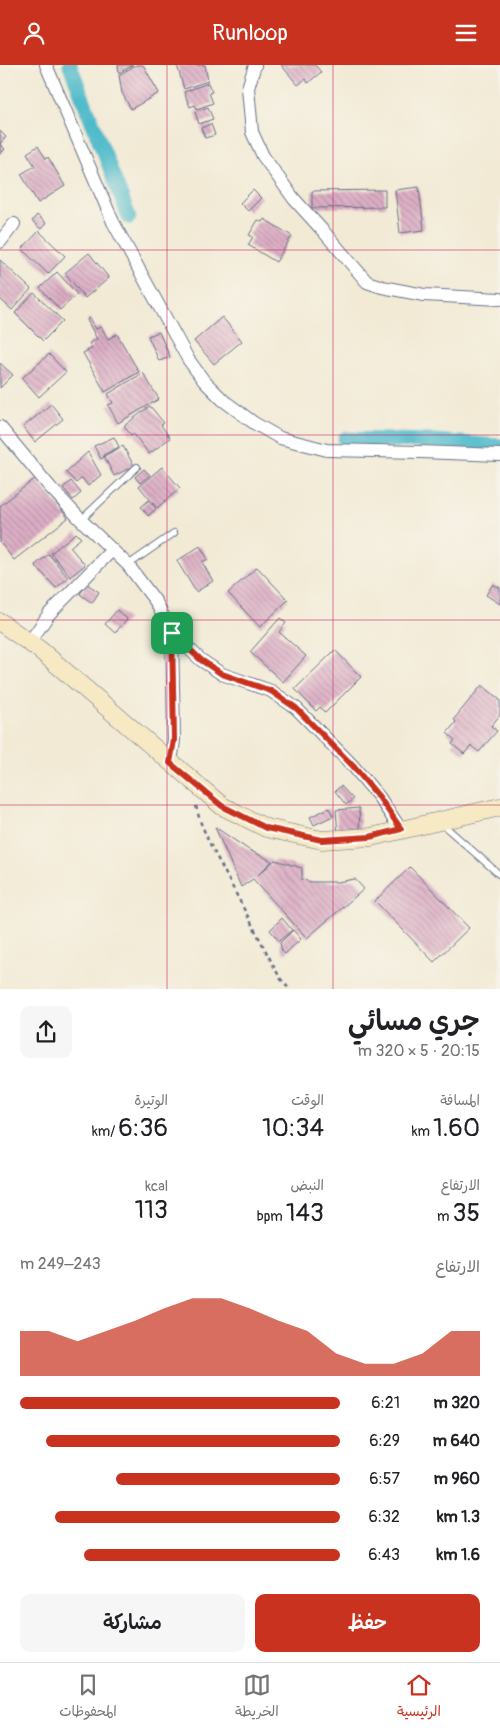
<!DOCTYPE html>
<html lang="ar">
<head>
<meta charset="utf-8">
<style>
	:root { --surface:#fff; --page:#f6f6f6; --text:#202124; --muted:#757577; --line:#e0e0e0; --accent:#c8321e }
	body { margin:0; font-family:Pangolin,"Playpen Sans Arabic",sans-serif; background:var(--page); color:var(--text); direction:rtl; height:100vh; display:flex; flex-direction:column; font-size:19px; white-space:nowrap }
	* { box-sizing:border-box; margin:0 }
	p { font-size:16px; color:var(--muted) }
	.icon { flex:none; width:28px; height:28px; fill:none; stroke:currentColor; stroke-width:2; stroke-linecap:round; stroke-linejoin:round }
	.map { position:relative; height:924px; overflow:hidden; direction:ltr }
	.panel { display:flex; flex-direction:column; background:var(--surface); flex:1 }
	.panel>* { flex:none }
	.pin { position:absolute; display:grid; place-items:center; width:42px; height:42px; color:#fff; margin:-21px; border-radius:10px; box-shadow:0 2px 8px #0006 }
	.round { display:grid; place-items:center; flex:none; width:52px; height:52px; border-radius:10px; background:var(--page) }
	.head { display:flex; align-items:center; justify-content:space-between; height:85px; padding:0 20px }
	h1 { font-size:28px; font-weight:600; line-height:38px }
	.stats { display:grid; grid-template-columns:repeat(3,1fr); gap:8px; height:85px; padding:5px 20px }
	.stats div { display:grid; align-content:center }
	.stats b { font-size:25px; font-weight:600 }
	.stats small { font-size:14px; font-weight:400 }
	.stats p { font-size:14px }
	.chart { height:140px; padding:10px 20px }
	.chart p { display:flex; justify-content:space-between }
	.chart svg { width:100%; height:90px; margin-top:5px; fill:var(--accent); opacity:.7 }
	.button { display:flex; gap:10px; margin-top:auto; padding:10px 20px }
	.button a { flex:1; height:58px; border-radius:10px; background:var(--accent); color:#fff; font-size:20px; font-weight:600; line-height:58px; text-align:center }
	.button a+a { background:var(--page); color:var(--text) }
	ul { padding:0 20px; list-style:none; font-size:16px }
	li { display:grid; grid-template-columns:80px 60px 1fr; align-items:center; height:38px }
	li i { height:12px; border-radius:6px; background:var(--accent) }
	header { display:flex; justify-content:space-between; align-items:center; height:65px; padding:0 20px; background:var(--accent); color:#fff; font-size:22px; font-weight:600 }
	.menu { display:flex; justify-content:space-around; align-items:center; height:70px; border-top:1px solid var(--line); background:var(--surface); font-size:14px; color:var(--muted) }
	.menu a { display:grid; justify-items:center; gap:2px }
	.menu .selected { color:var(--accent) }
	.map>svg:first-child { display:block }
</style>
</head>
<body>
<header><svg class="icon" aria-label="menu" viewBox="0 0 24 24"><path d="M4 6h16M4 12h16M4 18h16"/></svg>Runloop<svg class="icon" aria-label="person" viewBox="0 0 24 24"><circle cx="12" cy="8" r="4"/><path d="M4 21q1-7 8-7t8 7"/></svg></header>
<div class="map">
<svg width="500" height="925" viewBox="0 0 500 925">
	<defs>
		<pattern id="building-back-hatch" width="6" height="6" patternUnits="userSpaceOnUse" patternTransform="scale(1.25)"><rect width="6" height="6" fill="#ddaec5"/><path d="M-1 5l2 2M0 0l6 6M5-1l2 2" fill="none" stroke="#b28ea3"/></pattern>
	</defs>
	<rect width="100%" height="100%" fill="#f7f3e8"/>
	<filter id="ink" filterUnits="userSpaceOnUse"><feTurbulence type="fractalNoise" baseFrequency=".02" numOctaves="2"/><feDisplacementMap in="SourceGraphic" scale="10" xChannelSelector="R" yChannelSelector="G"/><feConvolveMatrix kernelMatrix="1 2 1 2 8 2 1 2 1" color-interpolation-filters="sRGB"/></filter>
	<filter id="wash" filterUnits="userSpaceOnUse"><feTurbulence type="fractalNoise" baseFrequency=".0096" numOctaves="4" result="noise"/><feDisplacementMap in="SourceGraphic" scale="20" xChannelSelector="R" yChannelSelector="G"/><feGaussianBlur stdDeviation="1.12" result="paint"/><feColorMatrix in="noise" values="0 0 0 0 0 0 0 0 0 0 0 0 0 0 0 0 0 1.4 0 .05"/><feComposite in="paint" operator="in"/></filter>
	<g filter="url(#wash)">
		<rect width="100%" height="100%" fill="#f2ead5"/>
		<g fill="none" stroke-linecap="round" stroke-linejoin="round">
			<g stroke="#4ebaca" stroke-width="15">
				<polyline points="70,0 129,152"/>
				<polyline points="345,374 433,376 500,381"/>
			</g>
		</g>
		<g id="blocks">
			<g fill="url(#building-back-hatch)">
				<polygon points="118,0 133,0 119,8"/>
				<polygon points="136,0 143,0 159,28 131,44 122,28 119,10"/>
				<polygon points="177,0 205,0 208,16 184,24"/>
				<polygon points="281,0 315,0 321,7 308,18 305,14 298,20"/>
				<polygon points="208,18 212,27 209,28 213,38 197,44 195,40 190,42 184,27"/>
				<polygon points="208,42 213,54 199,59 195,47"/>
				<polygon points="211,59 215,70 205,73 201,63"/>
				<polygon points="0,66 6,72 0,79"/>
				<polygon points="0,79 5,84 0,89"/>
				<polygon points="38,81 46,94 48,92 65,121 38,138 21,109 35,101 27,88"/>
				<polygon points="419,122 424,165 400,168 395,125"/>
				<polygon points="253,125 261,133 248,146 240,138"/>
				<polygon points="385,125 385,142 312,143 312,126"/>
				<polygon points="37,150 46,158 41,164 32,156"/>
				<polygon points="264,154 292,171 276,197 248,180 253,172 249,170 258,155 262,157"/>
				<polygon points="39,166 65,191 48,209 22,184"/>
				<polygon points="89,188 109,213 85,233 65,208"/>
				<polygon points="0,195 31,224 12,245 0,234"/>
				<polygon points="57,207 77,229 60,245 40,223"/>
				<polygon points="34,228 63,256 43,276 15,248"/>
				<polygon points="222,252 242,276 214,299 194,276"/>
				<polygon points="90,253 96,264 101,262 108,274 117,269 139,307 105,327 83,288 92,283 89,278 97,274 87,255"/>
				<polygon points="159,267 170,292 159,296 148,271"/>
				<polygon points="49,289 66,307 39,332 22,313"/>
				<polygon points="0,298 13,310 0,323"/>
				<polygon points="143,308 159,334 118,358 108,340 113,338 108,329"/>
				<polygon points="51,339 63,354 35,377 23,362"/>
				<polygon points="150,341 164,358 161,360 170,373 149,389 133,368 131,370 124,361"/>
				<polygon points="114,372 119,382 103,390 104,392 101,394 94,381"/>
				<polygon points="123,381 134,401 114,411 104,391"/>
				<polygon points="88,387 101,410 88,421 82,413 76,418 66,407"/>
				<polygon points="162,402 180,423 157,443 139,421"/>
				<polygon points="144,404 150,410 140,418 135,412"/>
				<polygon points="36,413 68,453 14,495 0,477 0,441"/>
				<polygon points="71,416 81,428 73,435 63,423"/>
				<polygon points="149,435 156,444 148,451 141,442"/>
				<polygon points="76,468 81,473 70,482 85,500 70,512 51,488"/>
				<polygon points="200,481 208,494 202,497 213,516 196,527 177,496"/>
				<polygon points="49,489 68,513 56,523 35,500"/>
				<polygon points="257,502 288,535 260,562 228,528"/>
				<polygon points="87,519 99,527 92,538 80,529"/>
				<polygon points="493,519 500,523 500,539 486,530"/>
				<polygon points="117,545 127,554 115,568 105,559"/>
				<polygon points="280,553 286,558 279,567 306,591 283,617 250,587"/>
				<polygon points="335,585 361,612 325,648 320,642 316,646 295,624"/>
				<polygon points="482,620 500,635 500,650 491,661 497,666 479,687 471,681 464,689 452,679 455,675 447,668 456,657 454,654"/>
				<polygon points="341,721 353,734 346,740 335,726"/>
				<polygon points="329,743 333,751 314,760 310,752"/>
				<polygon points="359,743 360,768 338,769 336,745"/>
				<polygon points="215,762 249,785 272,796 258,810 275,795 302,803 302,815 312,817 337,817 355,814 364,824 307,873 253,814 241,822"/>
				<polygon points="410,802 469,863 434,897 375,836"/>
				<polygon points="282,853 292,865 279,876 270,865"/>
				<polygon points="293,865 301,874 285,889 282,886 280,878"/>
			</g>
		</g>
	</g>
	<g filter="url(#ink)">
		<use href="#blocks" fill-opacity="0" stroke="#667088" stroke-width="1"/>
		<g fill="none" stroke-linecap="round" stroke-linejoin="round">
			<defs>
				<g id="service">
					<polyline points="81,455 137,402"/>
					<polyline points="128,500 174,468"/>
					<polyline points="441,758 500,810"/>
				</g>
				<g id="minor">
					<polyline points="46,0 113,157 188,294 204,316 223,335 254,358 280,373 327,385 421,387 500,390"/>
					<polyline points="255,0 248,23 252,67 263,91 294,134 324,167 367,217 382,222 424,230 500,234"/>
					<polyline points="0,177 14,159"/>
					<polyline points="0,362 50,422 81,455 128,500 156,537 172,568 174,675 171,698"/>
					<polyline points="172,568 201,595 222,609 271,626 296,643 353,701 379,732 401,765"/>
					<polyline points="29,578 49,549 112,485"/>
				</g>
				<polyline id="secondary" points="0,557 40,585 222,741 266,763 322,775 371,772 500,742"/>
			</defs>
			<use href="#service" stroke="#667088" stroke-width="8"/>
			<use href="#minor" stroke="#667088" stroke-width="14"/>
			<use href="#secondary" stroke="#667088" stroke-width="19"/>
			<polyline stroke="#667088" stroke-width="2.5" stroke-dasharray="4 4" stroke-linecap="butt" points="196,741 200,756 209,777 280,913 290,925"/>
			<use href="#service" stroke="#fff" stroke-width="6"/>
			<use href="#minor" stroke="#fff" stroke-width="12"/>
			<use href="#secondary" stroke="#f6e9c3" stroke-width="18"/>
		</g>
	</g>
	<g fill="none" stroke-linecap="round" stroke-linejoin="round" filter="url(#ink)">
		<defs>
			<polygon id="route" points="172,568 201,595 222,609 271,626 296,643 353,701 379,732 401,764 370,772 322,775 266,763 222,741 170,698 174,675"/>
		</defs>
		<use href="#route" stroke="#fff" stroke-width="10"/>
		<use href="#route" stroke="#c8321e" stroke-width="6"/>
	</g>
	<path fill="none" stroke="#c2185b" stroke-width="1" stroke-opacity="0.55" d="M167 0V925M333 0V925M0 185H500M0 370H500M0 555H500M0 740H500"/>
</svg>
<div class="pin" style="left:172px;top:568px;background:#1e9e55"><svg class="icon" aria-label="arrive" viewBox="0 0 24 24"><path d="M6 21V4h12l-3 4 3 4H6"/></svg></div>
</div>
<section class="panel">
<div class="head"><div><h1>جري مسائي</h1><p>20:15 · 5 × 320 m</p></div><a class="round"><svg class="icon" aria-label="share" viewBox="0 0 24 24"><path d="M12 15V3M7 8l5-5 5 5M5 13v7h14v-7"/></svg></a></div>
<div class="stats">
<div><p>المسافة</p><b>1.60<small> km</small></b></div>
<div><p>الوقت</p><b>10:34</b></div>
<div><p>الوتيرة</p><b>6:36<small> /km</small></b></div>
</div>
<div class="stats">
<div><p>الارتفاع</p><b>35<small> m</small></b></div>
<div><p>النبض</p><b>143<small> bpm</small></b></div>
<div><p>kcal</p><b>113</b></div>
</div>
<div class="chart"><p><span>الارتفاع</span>243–249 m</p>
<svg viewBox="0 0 160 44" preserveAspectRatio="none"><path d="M0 44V22L10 22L20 27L30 22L40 17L50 11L60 6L70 6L80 11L90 17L100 22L110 33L120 38L130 38L140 33L150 22L160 22V44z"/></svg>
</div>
<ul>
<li><b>320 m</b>6:21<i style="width:100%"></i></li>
<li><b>640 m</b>6:29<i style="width:92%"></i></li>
<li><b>960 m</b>6:57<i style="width:70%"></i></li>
<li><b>1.3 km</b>6:32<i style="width:89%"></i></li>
<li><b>1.6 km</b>6:43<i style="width:80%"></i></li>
</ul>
<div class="button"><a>حفظ</a><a>مشاركة</a></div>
</section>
<nav class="menu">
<a class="selected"><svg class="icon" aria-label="home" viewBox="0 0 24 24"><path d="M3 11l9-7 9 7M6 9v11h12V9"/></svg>الرئيسية</a>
<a><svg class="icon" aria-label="map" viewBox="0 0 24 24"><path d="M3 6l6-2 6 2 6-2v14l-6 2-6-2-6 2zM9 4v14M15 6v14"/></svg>الخريطة</a>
<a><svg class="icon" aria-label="saved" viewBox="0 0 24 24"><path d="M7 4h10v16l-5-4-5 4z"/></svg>المحفوظات</a>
</nav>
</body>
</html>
